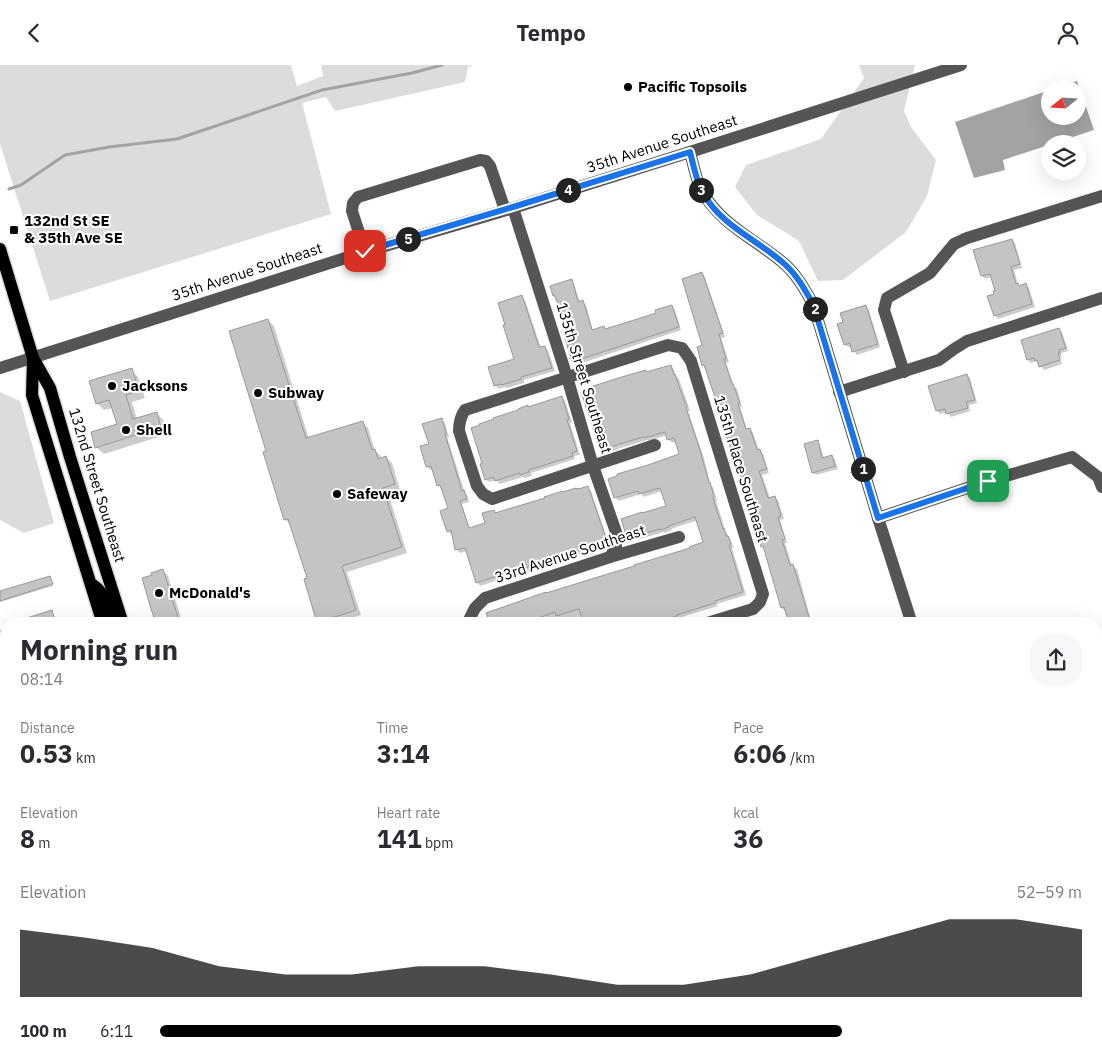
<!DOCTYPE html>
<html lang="en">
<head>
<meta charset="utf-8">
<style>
	:root { --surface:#fff; --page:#f7f7f7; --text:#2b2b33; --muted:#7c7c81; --accent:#000 }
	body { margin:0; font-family:"IBM Plex Sans",sans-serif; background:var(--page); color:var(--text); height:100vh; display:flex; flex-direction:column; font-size:19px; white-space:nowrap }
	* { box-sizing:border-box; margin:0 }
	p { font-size:16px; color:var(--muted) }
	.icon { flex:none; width:28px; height:28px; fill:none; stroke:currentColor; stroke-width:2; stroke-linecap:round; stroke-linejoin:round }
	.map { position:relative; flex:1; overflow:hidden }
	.drawer { position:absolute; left:0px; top:552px; width:1102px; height:444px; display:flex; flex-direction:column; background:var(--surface); border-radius:20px 20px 0 0; box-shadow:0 5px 20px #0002 }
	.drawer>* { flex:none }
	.needle { width:32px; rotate:252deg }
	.tools { position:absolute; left:1041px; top:15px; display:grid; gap:10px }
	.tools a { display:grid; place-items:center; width:45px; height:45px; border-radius:50%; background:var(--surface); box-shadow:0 5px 20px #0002; font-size:25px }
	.pin { position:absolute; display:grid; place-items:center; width:42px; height:42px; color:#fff; margin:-21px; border-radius:10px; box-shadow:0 2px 8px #0006 }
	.km { position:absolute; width:25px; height:25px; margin:-12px; border-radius:50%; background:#222; color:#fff; font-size:14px; line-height:25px; text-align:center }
	.round { display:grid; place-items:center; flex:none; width:52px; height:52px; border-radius:20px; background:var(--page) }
	.summary { display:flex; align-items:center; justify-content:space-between; height:85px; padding:0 20px }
	h1 { font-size:28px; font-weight:800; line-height:38px }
	.stats { display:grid; grid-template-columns:repeat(3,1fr); gap:8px; height:85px; padding:5px 20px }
	.stats div { display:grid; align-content:center }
	.stats b { font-size:25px; font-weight:800 }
	.stats small { font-size:14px; font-weight:400 }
	.stats p { font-size:14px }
	.chart { height:140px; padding:10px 20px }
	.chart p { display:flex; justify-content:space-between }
	.chart svg { width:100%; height:90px; margin-top:5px; fill:var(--accent); opacity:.7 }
	ul { padding:0 20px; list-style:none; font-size:16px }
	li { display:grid; grid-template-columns:80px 60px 1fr; align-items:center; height:38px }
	li i { height:12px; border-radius:6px; background:var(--accent) }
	header { display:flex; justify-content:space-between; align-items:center; height:65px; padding:0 20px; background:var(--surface); font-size:22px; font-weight:800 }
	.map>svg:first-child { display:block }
</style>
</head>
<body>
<header><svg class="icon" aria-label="back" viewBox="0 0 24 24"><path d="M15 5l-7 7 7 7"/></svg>Tempo<svg class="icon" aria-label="person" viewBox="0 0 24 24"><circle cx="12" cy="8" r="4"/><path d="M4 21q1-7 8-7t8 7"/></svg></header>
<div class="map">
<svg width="1102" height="996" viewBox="0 0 1102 996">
	<rect width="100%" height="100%" fill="#fff"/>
	<g fill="#dcdcdc">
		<polygon points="0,0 291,0 297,21 323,11 321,0 473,0 468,2 465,17 335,46 326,32 302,38 331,149 50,236 0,79"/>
		<polygon points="859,0 915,0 904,46 911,62 936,95 927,131 906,167 843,215 818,216 799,176 757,150 735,122 746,100 821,74 864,13"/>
		<polygon points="0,327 20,336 54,458 24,468 0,455"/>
	</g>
	<polygon fill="#a3a3a3" points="1077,16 1094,65 1003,95 1005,105 974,113 955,57 1050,25 1050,51 1078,51 1078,24 1052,24"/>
	<g fill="#0003" fill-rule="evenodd">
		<polygon points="1012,175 1015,178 1022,203 1014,205 1018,219 1020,222 1025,220 1029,223 1035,242 998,254 995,250 996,226 992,212 985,214 982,211"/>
		<polygon points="701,209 705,212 725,272 721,273 729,297 726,298 734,321 737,324 742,342 740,342 747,365 750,364 753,368 759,385 760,385 763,389 769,408 762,410 770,433 774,432 778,435 784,454 780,455 787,478 785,478 792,501 797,504 812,559 790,559 785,546 782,543 765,485 762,481 758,464 749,438 747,435 746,427 713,323 706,302 704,300 704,281"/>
		<polygon points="571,216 574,219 580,237 582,237 586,240 593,266 604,262 606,265 658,249 671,241 675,245 681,265 576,300 573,296 569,273"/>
		<polygon points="521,232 525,235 541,283 544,282 548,286 555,306 524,315 524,318 507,323 505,322 499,324 495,320 516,295"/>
		<polygon points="866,241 869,245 880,282 857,290 854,286 852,281 848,282 845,279 845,258"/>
		<polygon points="268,255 274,261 309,374 362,357 368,363 375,386 381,391 382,394 386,392 392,398 400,425 388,428 407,488 347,507 361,550 336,559 320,559 318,557 308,514 291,460 285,454 268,387"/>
		<polygon points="1059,264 1062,267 1068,286 1061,288 1062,291 1060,292 1062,299 1044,305 1037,296 1031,298 1028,295"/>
		<polygon points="671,301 674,305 676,311 679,314 690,346 688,346 703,390 711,421 713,422 717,436 716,436 726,467 731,476 734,483 732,483 746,530 717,539 718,541 679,553 680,554 666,559 483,559 482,555 705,478 698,455 671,464 672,465 665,468 664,467 640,474 637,471 630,473 627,469 667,442 662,426 644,432 641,429 619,436 616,433 610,415 681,390 676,376 672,378 668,374 667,370 649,376 647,375 605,388 601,384 647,308"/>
		<path d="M131 305 138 312 145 333 132 337 137 354 156 348 163 355 168 369 104 389 96 382 118 360 113 343 104 345 97 338ZM158 355H160L164 368 162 369Z"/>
		<polygon points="967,310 970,313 977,338 969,340 970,346 951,352 947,347 940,349 937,346"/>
		<polygon points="561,333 565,336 572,357 570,358 580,390 574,391 575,394 531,408 532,411 525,413 523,412 500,419 496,415 489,417 486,414 529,343"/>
		<polygon points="441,354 445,358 449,372 447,372 465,428 467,430 469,437 462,439 470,464 487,458 494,446 496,449 587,423 591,426 608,476 603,478 605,481 544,500 544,501 527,507 526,506 480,521 477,517 467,486 460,488 456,484 453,469 451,469 448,466 449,444 441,423 438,420 433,404 431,405 427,402 430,379"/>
		<polygon points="817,377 820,380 824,393 832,391 835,395 838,404 816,410 813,407"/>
		<polygon points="163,506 168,511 183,559 161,559 156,554"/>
		<polygon points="51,513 53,521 0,537 0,528"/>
		<polygon points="764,554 768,559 760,559 759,557"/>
		<polygon points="6,563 6,597 0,577 0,565"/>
		<polygon points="0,641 4,651 0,652"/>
		<polygon points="0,722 6,723 6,733 0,732"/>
	</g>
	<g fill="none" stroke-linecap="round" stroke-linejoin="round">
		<polyline stroke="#a3a3a3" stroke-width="3" points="9,124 21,120 65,90 109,82 177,74 322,25 412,8 442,0"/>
	</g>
	<g fill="#c4c4c4" stroke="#999">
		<polygon points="1012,174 1020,199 1011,202 1016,219 1018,218 1019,221 1026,218 1032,239 994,251 987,231 994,229 993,226 995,226 990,209 981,211 973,185"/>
		<polygon points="702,207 723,268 719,269 726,294 724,294 732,319 733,319 740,338 738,339 746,364 750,363 757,385 760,384 767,404 759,406 768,433 775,431 781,451 778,452 785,474 782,475 790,500 793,499 811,559 789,559 784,542 781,543 763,481 761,482 755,464 756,463 747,435 746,436 743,427 744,426 742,416 726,370 722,353 704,300 702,301 697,282 702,280 682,214"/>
		<polygon points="572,214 578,237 583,235 592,265 604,261 605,264 631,256 656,248 655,245 672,240 679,262 572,297 565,273 568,272 558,239 554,230 553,231 550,221"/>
		<polygon points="522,230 539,282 545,281 552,303 521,312 521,314 502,320 501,319 494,321 488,302 514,294 503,260 505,260 498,238"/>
		<polygon points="866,240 878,279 852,287 850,278 844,280 837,259 843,257 840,248"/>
		<polygon points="268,254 306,373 363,356 372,385 375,384 378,394 386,391 395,419 383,423 402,482 342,501 356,545 317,558 304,514 307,513 288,454 284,455 263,387 266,386 229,266"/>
		<polygon points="1059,263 1066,283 1059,285 1060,288 1058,288 1060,295 1039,302 1037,295 1035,296 1034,293 1027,295 1021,275"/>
		<polygon points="671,300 674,310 675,309 680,324 687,342 686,343 700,385 709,418 710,417 714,432 713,433 723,464 724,463 726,471 728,471 731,479 729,480 743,527 715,536 715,538 677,550 677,551 658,557 658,559 584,559 579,544 556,551 555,547 522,559 490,559 486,548 546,527 546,528 634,501 634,500 690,483 689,482 703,477 695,452 669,461 669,462 660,465 660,464 635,471 634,467 626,470 621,454 642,447 642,448 666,441 660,423 639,429 638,426 614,433 608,414 617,411 617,409 648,400 679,389 674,373 667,375 665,367 644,373 643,372 600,385 581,327 590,324 590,322 625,311 646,305 646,307"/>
		<polygon points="132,303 139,326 126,330 133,354 157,347 161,362 95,383 91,367 117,359 109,335 96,339 89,316"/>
		<polygon points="967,309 975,335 966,337 968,343 946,349 945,344 936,346 928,321"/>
		<polygon points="562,331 569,354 567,355 577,386 572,388 573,391 529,405 529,407 520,410 520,408 495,416 493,412 485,415 480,399 482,398 471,363 480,360 479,359 494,354 493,353 518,345 518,344 528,340 528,342"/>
		<polygon points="442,353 446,369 445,369 462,426 464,425 467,434 460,436 469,463 485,458 482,448 494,445 495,448 545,433 544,432 563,426 563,427 576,423 576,424 579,423 579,424 588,421 606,473 601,475 602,478 541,497 542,498 522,504 522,503 476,518 465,483 455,485 451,465 447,467 440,446 448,443 440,420 437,421 431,401 426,402 420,381 429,379 422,359"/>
		<polygon points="818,375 822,393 832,390 835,401 812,408 804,379"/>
		<polygon points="163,504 180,559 159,559 158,554 155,555 151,544 142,513 152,510 151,508"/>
		<polygon points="50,511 53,519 0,536 0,526"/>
		<polygon points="52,545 56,559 14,559 14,557"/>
	</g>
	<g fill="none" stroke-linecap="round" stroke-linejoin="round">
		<defs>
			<g id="major">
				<polyline points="0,184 33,293 50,323 70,392 123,559"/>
				<polyline points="33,295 32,330 103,559"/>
				<path d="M93 520C106 528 108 545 113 559"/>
				<polyline points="249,990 250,996"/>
			</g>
		</defs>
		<use href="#major" stroke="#dbdbdb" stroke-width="15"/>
		<g stroke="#555" stroke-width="12">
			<path d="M690 87C693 98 697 119 703 128 721 159 754 174 781 196 796 208 804 223 813 239L878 453 912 559"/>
			<polyline points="513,143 567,312 593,401 616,467 616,482 610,492"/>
			<polyline points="365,186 352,146 353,138 358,132 480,95 486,96 490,101 505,145"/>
			<polyline points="0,303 361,188 513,143 690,87 961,0"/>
			<polyline points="904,307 884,245 887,233 930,208 954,179 967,173 1102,131"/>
			<polyline points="839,327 939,295 954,284 967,276 1102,233"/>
			<path d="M655 380 492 434 483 429 477 421 459 366C459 358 460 352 465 345L668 280 682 283 691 296 763 529 760 537 753 544 704 559"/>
			<polyline points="878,453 988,416 1072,392 1098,412 1102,422"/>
			<polyline points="472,559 470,553 475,543 485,533 610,492 679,472"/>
			<polyline points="0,677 6,675"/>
			<polyline points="0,713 6,714"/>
			<polyline points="1096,856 1102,859"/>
			<polyline points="172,990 181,993 190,990"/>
			<polyline points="0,996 6,975"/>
			<polyline points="144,996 163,990"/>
			<polyline points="372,996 391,990"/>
		</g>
		<use href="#major" stroke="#000" stroke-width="12"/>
	</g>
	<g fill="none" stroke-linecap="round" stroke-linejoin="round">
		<defs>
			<path id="route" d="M365 186 513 142 690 87C693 98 697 119 703 128 721 160 754 173 781 196 796 208 804 223 813 239L878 453 988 416"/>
		</defs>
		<use href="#route" stroke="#fff" stroke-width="10"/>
		<use href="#route" stroke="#1a73e8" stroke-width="6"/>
	</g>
	<g fill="#000" stroke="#fff" stroke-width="2">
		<circle cx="628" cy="22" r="5"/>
		<rect x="9" y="160" width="10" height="10" rx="2.5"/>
		<circle cx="112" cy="321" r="5"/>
		<circle cx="258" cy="328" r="5"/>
		<circle cx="126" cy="365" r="5"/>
		<circle cx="337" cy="429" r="5"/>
		<circle cx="159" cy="528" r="5"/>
	</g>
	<g text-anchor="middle" stroke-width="4" stroke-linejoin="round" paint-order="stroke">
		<g font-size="15" font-weight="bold" fill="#000" stroke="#fff" text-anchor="start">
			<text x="638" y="27">Pacific Topsoils</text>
			<text x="24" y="161">132nd St SE<tspan x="24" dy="17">&amp; 35th Ave SE</tspan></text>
			<text x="122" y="326">Jacksons</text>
			<text x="268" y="333">Subway</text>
			<text x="136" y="370">Shell</text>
			<text x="347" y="434">Safeway</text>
			<text x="169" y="533">McDonald's</text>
		</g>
		<g font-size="15" fill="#000" stroke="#fff">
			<text transform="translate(662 79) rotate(-18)" y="5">35th Avenue Southeast</text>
			<text transform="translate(247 207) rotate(-18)" y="5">35th Avenue Southeast</text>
			<text transform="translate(584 313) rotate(73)" y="5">135th Street Southeast</text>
			<text transform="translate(741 404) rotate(73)" y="5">135th Place Southeast</text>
			<text transform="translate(97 420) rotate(73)" y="5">132nd Street Southeast</text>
			<text transform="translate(570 489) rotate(-18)" y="5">33rd Avenue Southeast</text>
		</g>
	</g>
</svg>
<div class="tools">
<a><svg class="needle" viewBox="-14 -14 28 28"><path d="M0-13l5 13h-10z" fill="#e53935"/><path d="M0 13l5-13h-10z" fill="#7c7c81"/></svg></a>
<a><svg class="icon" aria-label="layers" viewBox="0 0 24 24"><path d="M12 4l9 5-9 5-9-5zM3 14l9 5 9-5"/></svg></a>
</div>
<div class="pin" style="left:988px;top:416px;background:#1e9e55"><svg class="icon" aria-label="arrive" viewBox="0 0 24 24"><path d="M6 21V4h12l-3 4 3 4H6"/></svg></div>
<div class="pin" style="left:365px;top:186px;background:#d93025"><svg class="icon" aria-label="check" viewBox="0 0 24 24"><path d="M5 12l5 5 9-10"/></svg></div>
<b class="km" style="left:863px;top:404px">1</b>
<b class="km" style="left:815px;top:244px">2</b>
<b class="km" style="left:701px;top:125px">3</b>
<b class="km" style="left:568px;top:125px">4</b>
<b class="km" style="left:408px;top:174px">5</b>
<section class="drawer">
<div class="summary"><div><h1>Morning run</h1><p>08:14</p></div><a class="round"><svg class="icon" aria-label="share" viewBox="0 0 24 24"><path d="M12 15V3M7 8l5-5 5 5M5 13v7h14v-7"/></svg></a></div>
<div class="stats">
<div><p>Distance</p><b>0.53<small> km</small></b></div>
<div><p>Time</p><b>3:14</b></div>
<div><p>Pace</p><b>6:06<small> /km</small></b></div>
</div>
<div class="stats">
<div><p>Elevation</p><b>8<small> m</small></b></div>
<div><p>Heart rate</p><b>141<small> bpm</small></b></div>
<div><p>kcal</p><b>36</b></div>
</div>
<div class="chart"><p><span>Elevation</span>52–59 m</p>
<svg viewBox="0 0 160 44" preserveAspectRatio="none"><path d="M0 44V11L10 15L20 20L30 29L40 33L50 33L60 29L70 29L80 33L90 38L100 38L110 33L120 24L130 15L140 6L150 6L160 11V44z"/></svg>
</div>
<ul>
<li><b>100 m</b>6:11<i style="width:74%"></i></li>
</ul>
</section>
</div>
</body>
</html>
